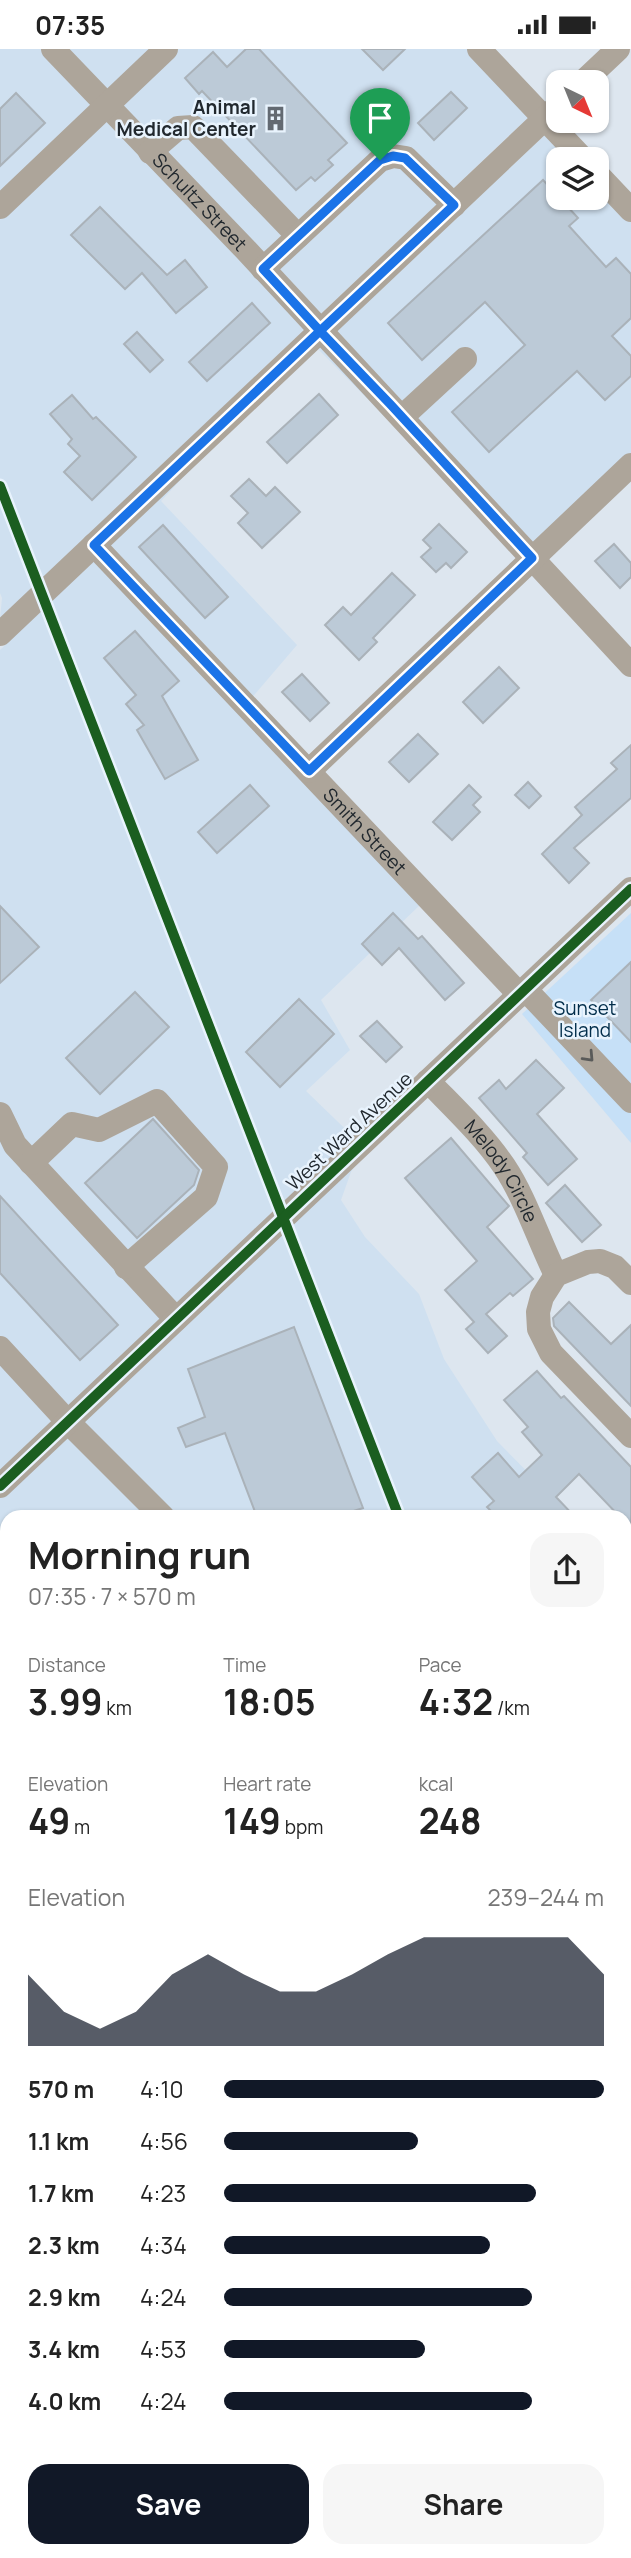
<!DOCTYPE html>
<html lang="en">
<head>
<meta charset="utf-8">
<style>
	:root { --surface:#fff; --page:#f6f6f6; --text:#222; --muted:#767676; --accent:#111827 }
	body { margin:0; font-family:Manrope,sans-serif; background:var(--page); color:var(--text); height:100vh; display:flex; flex-direction:column; font-size:26px; white-space:nowrap }
	* { box-sizing:border-box; margin:0 }
	p { font-size:23px; color:var(--muted) }
	.icon { flex:none; width:38px; height:38px; fill:none; stroke:currentColor; stroke-width:2; stroke-linecap:round; stroke-linejoin:round }
	.map { position:relative; flex:1; overflow:hidden }
	.panel { position:absolute; left:0px; top:1461px; width:632px; height:1048px; display:flex; flex-direction:column; background:var(--surface); border-radius:21px 21px 0 0; box-shadow:0 2px 5px #0004 }
	.panel>* { flex:none }
	.needle { width:46px; rotate:137deg }
	.tools { position:absolute; left:546px; top:21px; display:grid; gap:14px }
	.tools a { display:grid; place-items:center; width:63px; height:63px; border-radius:14px; background:var(--surface); box-shadow:0 2px 5px #0004; font-size:35px }
	.pin { position:absolute; display:grid; place-items:center; width:60px; height:60px; color:#fff; margin:-72px -30px; border-radius:50% 50% 50% 0; rotate:-45deg; box-shadow:0 0 7px #0007 }
	.pin .icon { rotate:45deg }
	.round { display:grid; place-items:center; flex:none; width:74px; height:74px; border-radius:21px; background:var(--page) }
	.head { display:flex; align-items:center; justify-content:space-between; height:119px; padding:0 28px }
	h1 { font-size:38px; font-weight:700; line-height:52px }
	.metrics { display:grid; grid-template-columns:repeat(3,1fr); gap:10px; height:119px; padding:7px 28px }
	.metrics div { display:grid; align-content:center }
	.metrics b { font-size:35px; font-weight:700 }
	.metrics small { font-size:19px; font-weight:400 }
	.metrics p { font-size:19px }
	.chart { height:196px; padding:14px 28px }
	.chart p { display:flex; justify-content:space-between }
	.chart svg { width:100%; height:126px; margin-top:7px; fill:var(--accent); opacity:.7 }
	.action { display:flex; gap:14px; margin-top:auto; padding:14px 28px }
	.action a { flex:1; height:80px; border-radius:21px; background:var(--accent); color:#fff; font-size:28px; font-weight:700; line-height:80px; text-align:center }
	.action a+a { background:var(--page); color:var(--text) }
	ul { padding:0 28px; list-style:none; font-size:23px }
	li { display:grid; grid-template-columns:112px 84px 1fr; align-items:center; height:52px }
	li i { height:18px; border-radius:9px; background:var(--accent) }
	.status { display:flex; justify-content:space-between; align-items:center; height:49px; padding:0 35px; background:var(--surface); direction:ltr }
	.status svg { height:19px; fill:currentColor }
	.map>svg:first-child { display:block }
</style>
</head>
<body>
<div class="status"><b>07:35</b><svg viewBox="0 0 49 12"><path d="M0 12V9h3v3zM5 12V6h3v6zM10 12V3h3v9zM15 12V0h3v12zM26 1h20v11H26zM47 4h2v5h-2z"/></svg></div>
<div class="map">
<svg width="631" height="2509" viewBox="0 0 631 2509">
	<rect width="100%" height="100%" fill="#dde6ef"/>
	<g fill="#cfe0f0">
		<polygon points="0,0 474,0 534,63 0,569 2,549 0,544"/>
		<polygon points="550,81 577,110 558,110 558,149 597,149 597,131 631,168 631,415 527,510 318,300"/>
		<polygon points="186,425 161,452 297,596 243,659 421,855 321,951 350,1001 306,1042 365,1099 351,1123 341,1151 365,1188 419,1245 444,1310 497,1392 572,1468 7,1468 7,1744 0,1736 0,601"/>
		<polygon points="625,1522 631,1528 631,1714 625,1720"/>
		<polygon points="0,1767 7,1774 7,2462 0,2455"/>
		<polygon points="625,2078 631,2089 631,2400 625,2393"/>
		<polygon points="178,2502 592,2503 585,2509 172,2509"/>
		<polygon points="44,2503 144,2503 137,2509 50,2509"/>
	</g>
	<polygon fill="#c6e0f7" points="631,864 631,1094 522,965"/>
	<g fill="#bccad7" stroke="#aab2b9" stroke-width="2">
		<polygon points="246,0 259,0 347,94 328,111 333,116 315,132 311,128 296,141 202,42 199,45 185,29 213,3 227,18"/>
		<polygon points="362,0 405,0 383,21"/>
		<polygon points="451,43 467,59 434,91 418,74"/>
		<polygon points="16,44 45,74 0,117 0,60"/>
		<polygon points="543,131 578,169 569,177 606,218 616,209 631,225 631,269 612,287 631,307 631,327 605,351 577,322 489,403 452,363 525,296 485,253 422,311 388,274"/>
		<polygon points="100,158 167,226 185,211 207,238 176,264 142,224 125,240 71,186"/>
		<polygon points="252,254 270,274 207,332 189,313"/>
		<polygon points="137,283 163,311 150,323 124,295"/>
		<polygon points="319,345 338,366 287,414 267,393"/>
		<polygon points="72,346 93,370 96,368 136,408 92,451 64,423 80,407 68,395 72,390 50,365"/>
		<polygon points="249,430 266,447 275,438 300,463 262,499 238,474 248,464 231,447"/>
		<polygon points="439,475 467,503 451,519 446,514 436,523 421,508 431,499 423,491"/>
		<polygon points="163,476 228,548 205,569 139,498"/>
		<polygon points="614,495 631,514 631,528 620,539 595,512"/>
		<polygon points="392,524 415,546 373,589 377,593 359,611 325,576 343,558 351,566"/>
		<polygon points="135,582 179,632 162,647 198,711 165,730 137,681 144,676 126,655 136,646 104,609"/>
		<polygon points="499,618 519,639 483,674 463,653"/>
		<polygon points="302,625 329,654 310,672 282,643"/>
		<polygon points="418,685 438,705 409,733 389,713"/>
		<polygon points="631,696 631,749 574,799 589,814 569,834 542,805 582,766 575,758 617,720 611,714"/>
		<polygon points="528,733 541,747 529,759 515,746"/>
		<polygon points="250,736 269,757 217,804 198,783"/>
		<polygon points="469,736 481,748 473,756 480,763 452,791 433,773"/>
		<polygon points="0,857 39,898 0,934"/>
		<polygon points="393,864 418,890 422,887 464,934 445,951 399,899 382,916 362,895"/>
		<polygon points="631,913 631,993 591,951"/>
		<polygon points="135,943 169,978 100,1045 66,1009"/>
		<polygon points="299,950 334,985 280,1038 246,1003"/>
		<polygon points="377,972 402,998 386,1013 360,987"/>
		<polygon points="536,1011 564,1039 537,1065 577,1110 548,1136 523,1108 527,1104 479,1049 499,1031 506,1040"/>
		<polygon points="153,1070 199,1121 194,1136 137,1189 85,1134"/>
		<polygon points="451,1089 509,1157 487,1178 533,1230 513,1247 510,1244 486,1265 507,1287 488,1304 466,1280 474,1273 445,1241 477,1212 405,1129"/>
		<polygon points="565,1136 601,1176 582,1193 546,1154"/>
		<polygon points="0,1147 118,1276 80,1311 0,1224"/>
		<polygon points="569,1253 611,1295 631,1276 631,1357 554,1277 553,1269"/>
		<polygon points="294,1278 363,1459 335,1468 257,1468 225,1384 186,1398 178,1379 205,1368 188,1320"/>
		<polygon points="537,1322 561,1349 564,1347 631,1418 631,1479 625,1473 625,1468 620,1468 579,1425 556,1448 575,1468 497,1468 487,1458 494,1452 472,1428 498,1404 519,1428 542,1406 522,1383 528,1378 504,1351"/>
	</g>
	<g fill="none" stroke-linecap="round" stroke-linejoin="round">
		<g stroke="#ada59a" stroke-width="24">
			<path id="s1" d="M53 0 245 200 631 616"/>
			<polyline points="479,0 583,110"/>
			<polyline points="583,33 618,0"/>
			<polyline points="150,103 178,79 193,78 298,187"/>
			<polyline points="597,125 631,161"/>
			<polyline points="0,158 166,0"/>
			<polyline points="263,220 380,111 393,107 406,109 454,156"/>
			<polyline points="402,368 465,310"/>
			<path id="s2" d="M94 496 520 946"/>
			<polyline points="0,585 558,57"/>
			<polyline points="309,722 631,416"/>
			<polyline points="526,941 631,1052"/>
			<path id="s3" d="M428 1032C454 1059 483 1086 504 1117 526 1150 538 1190 556 1226"/>
			<polyline points="0,1065 15,1096 176,1270"/>
			<polyline points="31,1114 72,1075 99,1081 157,1052 216,1118 206,1148 126,1218"/>
			<polyline points="631,1234 615,1218 600,1212 588,1213 556,1226 542,1248 538,1263 539,1280 551,1304 631,1387"/>
			<polyline points="0,1299 68,1373 163,1468"/>
			<polyline points="0,1437 631,840"/>
			<polyline points="0,1862 7,1855"/>
			<polyline points="625,2057 631,2051"/>
			<polyline points="0,2199 7,2206"/>
			<polyline points="289,2502 296,2509"/>
			<polyline points="344,2502 351,2509"/>
			<polyline points="154,2509 161,2502"/>
		</g>
		<g stroke="#aca6a0" stroke-width="32">
			<polyline points="0,1751 7,1759"/>
			<polyline points="625,2408 631,2415"/>
			<polyline points="625,2487 631,2481"/>
			<polyline points="602,2509 609,2502"/>
		</g>
		<g stroke="#adacac" stroke-width="5" stroke-dasharray="3.5 7" stroke-linecap="butt">
			<polyline points="0,437 399,1468"/>
			<polyline points="625,2048 631,2063"/>
		</g>
		<defs>
			<g id="cycleway">
				<polyline points="0,437 399,1468"/>
				<polyline points="0,1437 631,840"/>
			</g>
		</defs>
		<use href="#cycleway" stroke="#e8f3fd" stroke-width="15"/>
		<use href="#cycleway" stroke="#1b5e20" stroke-width="10"/>
	</g>
	<defs><path id="oneway-chevron" d="M-2-3.5L2.5 0L-2 3.5" fill="none" stroke-width="1.6" stroke-linecap="round" stroke-linejoin="round" transform="scale(1.75)"/></defs>
	<use stroke="#595a59" href="#oneway-chevron" transform="translate(589 1008) rotate(47)"/>
	<g fill="none" stroke-linecap="round" stroke-linejoin="round">
		<defs>
			<polyline id="route" points="380,111 263,220 320,282 94,496 309,722 532,509 391,356 320,282 454,156 405,109 393,107 380,111"/>
		</defs>
		<use href="#route" stroke="#fff" stroke-width="14"/>
		<use href="#route" stroke="#1a73e8" stroke-width="9"/>
	</g>
	<defs>
		<symbol id="building-bare" viewBox="-9 -9 18 18"><path d="M-4-6H4V6H1V3H-1V6H-4ZM-2.5-4.3h1.7v1.8h-1.7ZM.8-4.3h1.7v1.8H.8ZM-2.5-1h1.7V.8h-1.7ZM.8-1h1.7V.8H.8Z" fill="#636a72" stroke="#e8f3fd" stroke-width="2.5" paint-order="stroke"/></symbol>
	</defs>
	<g fill-rule="evenodd">
		<use href="#building-bare" x="258" y="52" width="35" height="35"/>
	</g>
	<g text-anchor="middle" stroke-width="5" stroke-linejoin="round" paint-order="stroke">
		<g font-size="19" font-weight="bold" fill="#21282e" stroke="#e8f3fd" text-anchor="end">
			<text x="256" y="65">Animal<tspan x="256" dy="22">Medical Center</tspan></text>
		</g>
		<g font-size="19" fill="#21282e" stroke="#e8f3fd">
			<text dy="7" stroke="none"><textPath href="#s1" startOffset="212">Schultz Street</textPath></text>
			<text dy="7" stroke="none"><textPath href="#s2" startOffset="394">Smith Street</textPath></text>
			<text transform="translate(349 1082) rotate(-43)" y="7">West Ward Avenue</text>
			<text dy="7" stroke="none"><textPath href="#s3" startOffset="117">Melody Circle</textPath></text>
		</g>
		<g font-size="19" fill="#012d4a" stroke="#e8f3fd">
			<text x="585" y="966">Sunset<tspan x="585" dy="22">Island</tspan></text>
		</g>
	</g>
</svg>
<div class="tools">
<a><svg class="needle" viewBox="-14 -14 28 28"><path d="M0-13l5 13h-10z" fill="#e53935"/><path d="M0 13l5-13h-10z" fill="#767676"/></svg></a>
<a><svg class="icon" aria-label="layers" viewBox="0 0 24 24"><path d="M12 4l9 5-9 5-9-5zM3 14l9 5 9-5"/></svg></a>
</div>
<div class="pin" style="left:380px;top:111px;background:#1e9e55"><svg class="icon" aria-label="arrive" viewBox="0 0 24 24"><path d="M6 21V4h12l-3 4 3 4H6"/></svg></div>
<section class="panel">
<div class="head"><div><h1>Morning run</h1><p>07:35 · 7 × 570 m</p></div><a class="round"><svg class="icon" aria-label="share" viewBox="0 0 24 24"><path d="M12 15V3M7 8l5-5 5 5M5 13v7h14v-7"/></svg></a></div>
<div class="metrics">
<div><p>Distance</p><b>3.99<small> km</small></b></div>
<div><p>Time</p><b>18:05</b></div>
<div><p>Pace</p><b>4:32<small> /km</small></b></div>
</div>
<div class="metrics">
<div><p>Elevation</p><b>49<small> m</small></b></div>
<div><p>Heart rate</p><b>149<small> bpm</small></b></div>
<div><p>kcal</p><b>248</b></div>
</div>
<div class="chart"><p><span>Elevation</span>239–244 m</p>
<svg viewBox="0 0 160 44" preserveAspectRatio="none"><path d="M0 44V19L10 32L20 38L30 32L40 19L50 12L60 19L70 25L80 25L90 19L100 12L110 6L120 6L130 6L140 6L150 6L160 19V44z"/></svg>
</div>
<ul>
<li><b>570 m</b>4:10<i style="width:100%"></i></li>
<li><b>1.1 km</b>4:56<i style="width:51%"></i></li>
<li><b>1.7 km</b>4:23<i style="width:82%"></i></li>
<li><b>2.3 km</b>4:34<i style="width:70%"></i></li>
<li><b>2.9 km</b>4:24<i style="width:81%"></i></li>
<li><b>3.4 km</b>4:53<i style="width:53%"></i></li>
<li><b>4.0 km</b>4:24<i style="width:81%"></i></li>
</ul>
<div class="action"><a>Save</a><a>Share</a></div>
</section>
</div>
</body>
</html>
